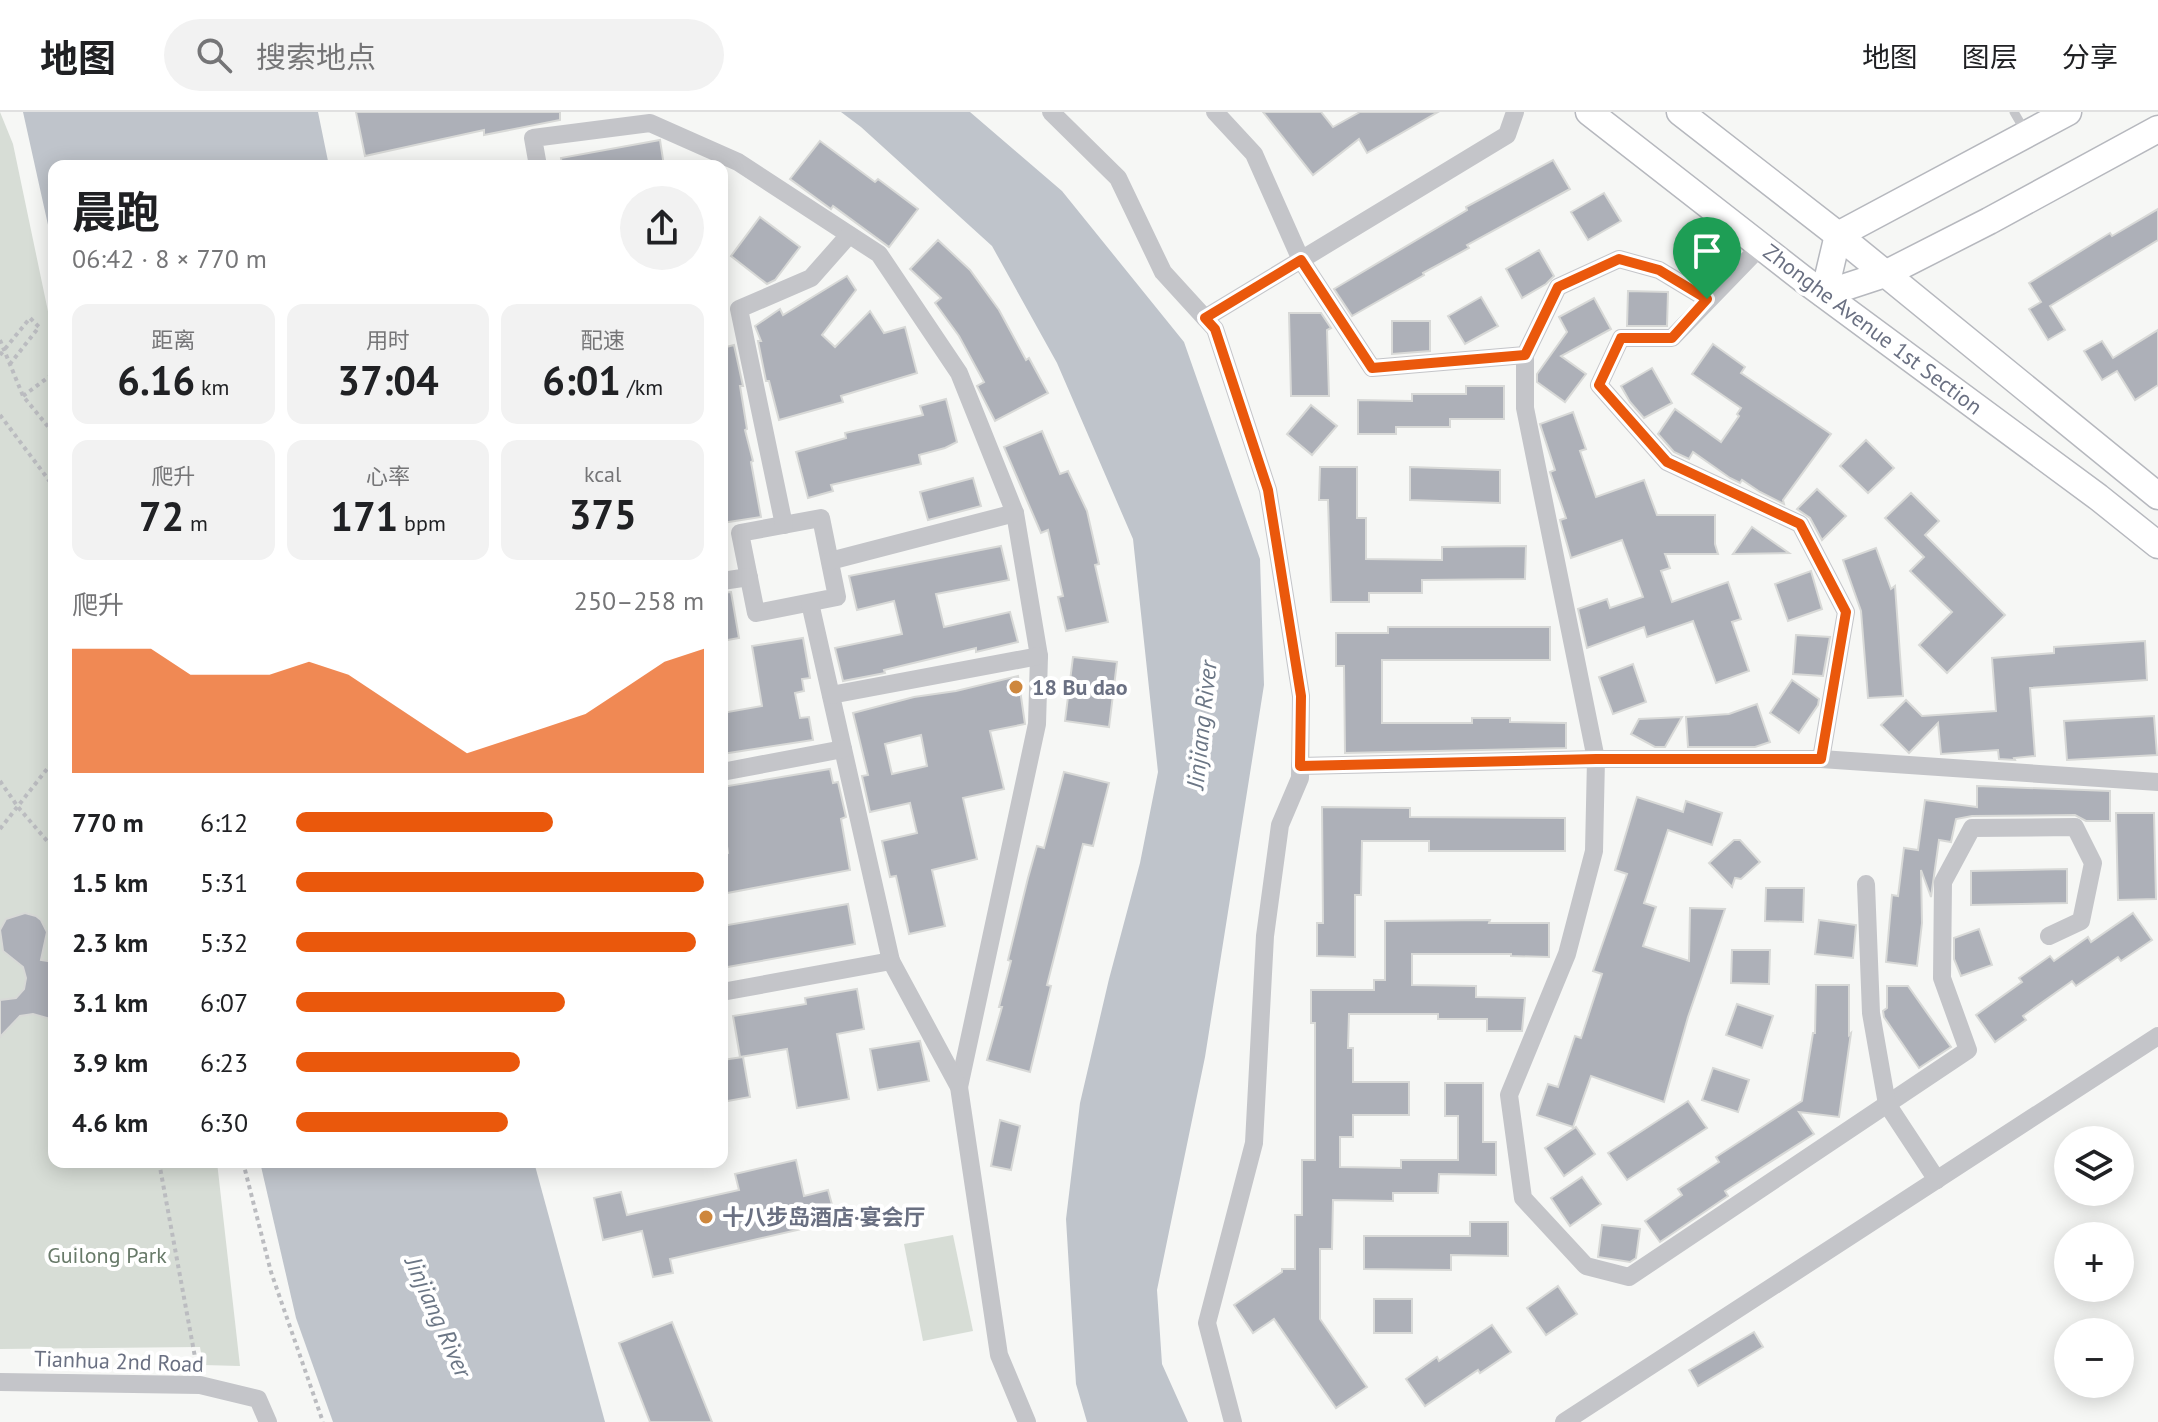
<!DOCTYPE html>
<html lang="zh">
<head>
<meta charset="utf-8">
<style>
	:root { --surface:#fff; --page:#f2f2f2; --text:#202124; --muted:#757577; --line:#e0e0e0; --accent:#ea580c }
	body { margin:0; font-family:"PT Sans","Noto Sans SC",sans-serif; background:var(--page); color:var(--text); height:100vh; display:flex; flex-direction:column; font-size:30px; white-space:nowrap }
	* { box-sizing:border-box; margin:0 }
	p { font-size:26px; color:var(--muted) }
	.icon { flex:none; width:44px; height:44px; fill:none; stroke:currentColor; stroke-width:2; stroke-linecap:round; stroke-linejoin:round }
	.map { position:relative; flex:1; overflow:hidden }
	.sheet { position:absolute; left:48px; top:48px; width:680px; height:1008px; display:flex; flex-direction:column; background:var(--surface); border-radius:16px; box-shadow:0 4px 20px #0003 }
	.sheet>* { flex:none }
	.controls { position:absolute; left:2054px; top:1014px; display:grid; gap:16px }
	.controls a { display:grid; place-items:center; width:80px; height:80px; border-radius:50%; background:var(--surface); box-shadow:0 4px 20px #0003; font-size:40px }
	.pin { position:absolute; display:grid; place-items:center; width:68px; height:68px; color:#fff; margin:-82px -34px; border-radius:50% 50% 50% 0; rotate:-45deg; box-shadow:0 0 8px #0007 }
	.pin .icon { rotate:45deg }
	.round { display:grid; place-items:center; flex:none; width:84px; height:84px; border-radius:42px; background:var(--page) }
	.head { display:flex; align-items:center; justify-content:space-between; height:136px; padding:0 24px }
	h1 { font-size:44px; font-weight:700; line-height:60px }
	.stats { display:grid; grid-template-columns:repeat(3,1fr); gap:12px; height:136px; padding:8px 24px }
	.stats div { display:grid; align-content:center; border-radius:16px; background:var(--page); text-align:center }
	.stats b { font-size:40px; font-weight:700 }
	.stats small { font-size:22px; font-weight:400 }
	.stats p { font-size:22px }
	.chart { height:224px; padding:16px 24px }
	.chart p { display:flex; justify-content:space-between }
	.chart svg { width:100%; height:144px; margin-top:8px; fill:var(--accent); opacity:.7 }
	ul { padding:0 24px; list-style:none; font-size:26px }
	li { display:grid; grid-template-columns:128px 96px 1fr; align-items:center; height:60px }
	li i { height:20px; border-radius:10px; background:var(--accent) }
	header { display:flex; align-items:center; gap:48px; box-sizing:border-box; height:112px; padding:0 40px; background:var(--surface); border-bottom:2px solid var(--line) }
	header strong { font-size:38px }
	nav { display:flex; gap:44px; margin-inline-start:auto; font-size:28px }
	.search { width:560px; height:72px; background:var(--page); display:flex; align-items:center; gap:20px; box-sizing:border-box; padding:0 28px; border-radius:44px; color:var(--muted); font-size:30px }
	.map>svg:first-child { display:block }
</style>
</head>
<body>
<header>
<strong>地图</strong>
<div class="search"><svg class="icon" aria-label="search" viewBox="0 0 24 24"><circle cx="10" cy="10" r="6"/><path d="M15 15l6 6"/></svg>搜索地点</div>
<nav><a>地图</a><a>图层</a><a>分享</a></nav>
</header>
<div class="map">
<svg width="2158" height="1310" viewBox="0 0 2158 1310">
	<rect width="100%" height="100%" fill="#f6f7f5"/>
	<g fill="#d7ddd6">
		<polygon points="0,0 13,32 54,228 54,1050 217,1050 240,1254 203,1253 200,1235 0,1237"/>
		<polygon points="953,1123 973,1219 923,1229 904,1132"/>
	</g>
	<g fill="#bfc4cb">
		<polygon points="23,0 318,0 329,54 54,54 54,140"/>
		<polygon points="841,0 970,0 1062,79 1184,230 1260,447 1264,573 1205,945 1157,1178 1162,1252 1188,1310 1087,1310 1076,1272 1066,1107 1080,991 1109,867 1140,751 1158,660 1133,427 1057,251 992,134 861,15"/>
		<polygon points="260,1050 534,1050 605,1310 333,1310 296,1206"/>
	</g>
	<g fill="#adb0b8" stroke="#d8d9d7" stroke-width="2" fill-rule="evenodd">
		<polygon points="356,0 560,0 560,8 484,23 484,18 365,44"/>
		<polygon points="1263,0 1321,0 1333,15 1360,0 1438,0 1367,41 1359,27 1313,63"/>
		<polygon points="660,28 664,54 562,54 561,46"/>
		<polygon points="820,29 875,70 878,67 918,97 889,135 833,94 831,97 790,67"/>
		<polygon points="1553,48 1570,77 1467,133 1469,136 1423,161 1424,163 1352,204 1334,177 1467,98 1466,95"/>
		<polygon points="1604,81 1621,109 1588,128 1571,100"/>
		<polygon points="2158,97 2158,128 2050,194 2065,218 2048,228 2029,197 2041,190 2029,171 2110,121 2112,124"/>
		<polygon points="760,105 800,135 775,168 767,172 731,144"/>
		<polygon points="938,128 970,158 999,198 1026,248 1029,246 1048,281 995,309 977,274 984,270 959,224 935,191 941,186 910,157"/>
		<polygon points="1539,138 1554,164 1546,172 1522,186 1506,157"/>
		<polygon points="847,164 856,178 822,223 835,235 870,199 884,221 905,215 917,261 841,284 843,290 779,308 769,269 766,269 758,229 761,229 755,214 780,197 783,203"/>
		<polygon points="1628,179 1668,180 1667,214 1627,214"/>
		<polygon points="1481,185 1498,214 1465,232 1448,204"/>
		<polygon points="1594,186 1611,217 1561,244 1586,262 1565,290 1537,270 1537,262 1567,220 1559,205"/>
		<polygon points="1289,201 1321,201 1331,216 1327,218 1329,284 1291,284"/>
		<polygon points="1392,209 1430,209 1430,239 1392,242"/>
		<polygon points="2158,218 2158,273 2135,288 2117,259 2102,268 2084,239 2102,229 2113,246"/>
		<polygon points="1713,232 1745,255 1741,261 1831,322 1783,388 1784,392 1760,380 1742,368 1740,371 1730,366 1693,340 1689,347 1674,340 1658,322 1675,297 1721,330 1739,304 1737,302 1741,296 1692,262"/>
		<polygon points="734,233 743,274 740,274 747,317 745,318 753,349 751,350 761,405 722,411 722,236"/>
		<polygon points="1652,256 1672,291 1644,306 1630,290 1621,274"/>
		<polygon points="1466,274 1504,274 1504,307 1450,307 1450,315 1396,315 1396,322 1358,322 1358,288 1412,289 1412,282 1466,282"/>
		<polygon points="946,287 957,330 945,336 919,343 921,352 831,373 833,379 808,386 796,340 846,326 845,321 923,303 920,294"/>
		<polygon points="1311,293 1337,314 1312,343 1287,322"/>
		<polygon points="1573,300 1586,337 1580,339 1596,385 1644,368 1657,403 1715,403 1715,432 1718,442 1665,442 1670,456 1661,459 1672,490 1728,470 1741,507 1732,510 1749,559 1716,571 1693,509 1647,525 1644,515 1587,536 1578,497 1607,487 1610,496 1643,485 1622,428 1571,446 1560,408 1566,406 1550,360 1555,358 1540,312"/>
		<polygon points="1042,319 1060,362 1068,359 1087,399 1099,452 1095,453 1108,510 1066,519 1058,485 1063,484 1048,418 1041,421 1004,335"/>
		<polygon points="1866,328 1894,356 1868,381 1840,354"/>
		<polygon points="1320,355 1357,355 1357,406 1366,406 1366,447 1442,448 1442,435 1526,434 1525,467 1422,468 1422,481 1369,481 1369,490 1331,490 1328,388 1319,388"/>
		<polygon points="1410,355 1500,358 1500,391 1410,388"/>
		<polygon points="973,366 981,394 928,408 920,380"/>
		<polygon points="1817,377 1846,404 1822,428 1810,406 1797,397"/>
		<polygon points="1911,381 1939,409 1925,423 2005,503 1947,561 1919,533 1952,500 1910,459 1924,445 1885,406"/>
		<polygon points="1752,415 1789,441 1733,442"/>
		<polygon points="1001,434 1009,468 936,482 944,515 1010,500 1018,530 976,540 976,536 884,558 885,561 843,569 835,536 902,522 894,489 857,498 849,464"/>
		<polygon points="1876,436 1891,477 1895,474 1903,584 1868,586 1861,499 1843,448"/>
		<polygon points="1811,459 1822,497 1788,509 1775,472"/>
		<polygon points="731,480 739,526 722,529 722,481"/>
		<polygon points="1388,515 1550,515 1550,548 1382,548 1382,611 1472,611 1472,606 1510,606 1510,610 1566,611 1566,636 1345,641 1344,554 1336,554 1336,521 1388,521"/>
		<polygon points="1796,523 1830,525 1823,564 1793,562"/>
		<polygon points="803,526 810,566 802,567 804,579 795,581 800,606 809,605 813,628 722,642 722,601 762,594 752,534"/>
		<polygon points="2145,529 2147,568 2030,576 2035,644 2014,646 2015,648 1999,647 1998,638 1941,642 1938,611 1909,641 1881,613 1906,588 1922,604 1996,599 1992,546 2054,541 2054,535"/>
		<polygon points="1073,545 1117,550 1109,615 1065,609"/>
		<polygon points="1633,552 1646,590 1613,602 1599,565"/>
		<path d="M1018 564 1025 612 990 619 1004 677 963 686 977 747 932 758 945 814 909 822 896 764 890 765 882 729 917 721 910 691 870 700 862 664 868 663 853 601 914 585 956 579ZM921 623 927 654 892 662 885 632Z"/>
		<polygon points="1792,568 1819,587 1818,593 1799,621 1770,601"/>
		<polygon points="1757,592 1770,630 1755,635 1688,635 1686,605 1729,602"/>
		<polygon points="2154,604 2157,643 2067,648 2064,609"/>
		<polygon points="1682,605 1665,635 1655,635 1631,622 1639,607"/>
		<polygon points="830,657 833,671 838,670 846,705 841,707 850,758 722,782 722,742 728,741 722,701 722,675"/>
		<polygon points="1064,660 1109,671 1093,734 1083,732 1047,873 1051,874 1030,960 987,948 1002,895 999,895 1011,849 1008,848 1028,766 1037,734 1044,736"/>
		<polygon points="1977,674 2110,679 2110,709 2086,709 2075,703 1972,704 1956,707 1951,730 1939,728 1931,785 1921,758 1922,811 1917,854 1886,850 1892,783 1898,784 1904,736 1918,738 1925,688 1977,695"/>
		<polygon points="1637,685 1683,700 1686,689 1722,701 1712,733 1668,718 1644,791 1656,795 1643,834 1689,849 1690,796 1725,797 1688,905 1664,990 1591,964 1573,1015 1537,1003 1548,972 1558,975 1575,924 1581,926 1602,862 1593,859 1627,762 1615,758"/>
		<polygon points="1322,695 1410,696 1410,705 1565,706 1565,739 1429,739 1429,729 1362,729 1361,783 1355,783 1355,845 1317,844 1317,811 1323,811"/>
		<polygon points="2116,701 2154,701 2156,787 2118,788"/>
		<polygon points="1734,728 1740,728 1760,750 1741,767 1735,766 1732,775 1709,751"/>
		<polygon points="2067,757 2067,791 1971,793 1971,759"/>
		<polygon points="1766,776 1804,776 1803,810 1765,809"/>
		<polygon points="848,792 855,832 722,856 722,814"/>
		<polygon points="25,801 36,804 41,808 47,820 41,848 54,850 54,908 33,902 20,904 0,925 0,888 16,886 24,877 26,866 23,855 3,839 0,818 6,807"/>
		<polygon points="2133,801 2152,828 2121,849 2118,845 2076,874 2072,869 2023,904 2026,908 1995,930 1976,903 2022,870 2019,866 2050,844 2054,849 2088,825 2091,830"/>
		<polygon points="1490,808 1489,811 1549,811 1549,845 1511,844 1511,842 1412,842 1412,873 1476,874 1476,885 1525,886 1522,919 1487,919 1487,907 1438,907 1438,902 1349,902 1348,936 1353,936 1353,970 1409,970 1409,1003 1353,1003 1353,1025 1340,1025 1340,1055 1401,1056 1401,1048 1458,1048 1458,1004 1445,1004 1445,971 1483,971 1483,1030 1496,1030 1496,1063 1439,1062 1438,1081 1393,1081 1393,1089 1333,1088 1332,1137 1320,1137 1320,1207 1367,1275 1336,1296 1274,1207 1253,1221 1234,1193 1282,1160 1282,1157 1295,1157 1295,1103 1302,1103 1302,1048 1315,1048 1315,911 1311,911 1311,878 1374,878 1374,868 1385,868 1385,809"/>
		<polygon points="1819,808 1856,813 1853,846 1815,842"/>
		<polygon points="1979,817 1992,853 1961,864 1954,847 1954,826"/>
		<polygon points="1732,838 1770,838 1769,872 1731,871"/>
		<polygon points="1816,873 1849,873 1849,923 1851,921 1839,1005 1799,1000 1814,1022 1725,1079 1728,1084 1660,1130 1645,1109 1682,1083 1678,1077 1719,1050 1716,1045 1802,989 1813,921 1815,921"/>
		<polygon points="1887,874 1908,874 1951,935 1919,956 1884,905 1883,899 1887,896"/>
		<polygon points="857,877 864,917 837,922 849,987 797,996 787,937 740,945 733,904 806,892 805,886"/>
		<polygon points="1737,892 1773,904 1762,936 1726,923"/>
		<polygon points="920,929 929,969 878,978 870,937"/>
		<polygon points="743,945 750,985 722,990 722,948"/>
		<polygon points="1713,956 1749,968 1738,1000 1702,988"/>
		<polygon points="1688,989 1707,1016 1627,1068 1608,1041"/>
		<polygon points="1000,1008 1020,1014 1011,1058 991,1054"/>
		<polygon points="1576,1015 1595,1042 1564,1064 1545,1036"/>
		<polygon points="796,1048 804,1084 828,1078 834,1100 804,1107 806,1116 670,1147 673,1161 653,1165 642,1119 603,1128 594,1086 621,1080 627,1103 739,1078 735,1062"/>
		<polygon points="1582,1065 1601,1092 1570,1114 1551,1086"/>
		<polygon points="1470,1110 1508,1110 1508,1144 1451,1143 1451,1158 1364,1157 1364,1124 1470,1124"/>
		<polygon points="1602,1113 1640,1117 1636,1146 1630,1150 1598,1145"/>
		<polygon points="1558,1174 1577,1202 1546,1223 1527,1196"/>
		<rect x="1374" y="1187" width="38" height="34"/>
		<polygon points="672,1210 712,1310 650,1310 619,1231"/>
		<polygon points="1492,1213 1511,1240 1480,1261 1478,1258 1425,1294 1406,1267 1437,1245 1439,1249"/>
		<polygon points="1754,1220 1763,1235 1698,1274 1689,1258"/>
	</g>
	<g fill="none" stroke-linecap="round" stroke-linejoin="round">
		<defs>
			<g id="secondary">
				<polyline points="1589,0 1803,167 2098,385 2158,433"/>
				<polyline points="1680,0 1838,123 2158,384"/>
				<polyline points="1824,182 1885,162 1989,109 2158,17"/>
				<polyline points="1824,182 1838,123 2068,0"/>
			</g>
		</defs>
		<use href="#secondary" stroke="#b6b8be" stroke-width="29"/>
		<g stroke="#bbbcc0" stroke-width="4" stroke-dasharray="4 4" stroke-linecap="butt">
			<polyline points="0,228 23,284 54,322"/>
			<polyline points="23,284 54,261"/>
			<polyline points="0,303 54,375"/>
			<polyline points="0,669 18,695 54,737"/>
			<polyline points="0,717 54,648"/>
			<polyline points="159,1050 197,1256"/>
			<polyline points="243,1050 271,1160 323,1310"/>
		</g>
		<polyline stroke="#c4c5c9" stroke-width="9" points="2014,0 2025,19"/>
		<g stroke="#c4c5c9" stroke-width="18">
			<polyline points="1051,0 1118,66 1163,160 1215,217 1268,378 1301,584 1300,666 1280,713 1265,824 1254,1031 1207,1211 1233,1310"/>
			<polyline points="1215,0 1254,42 1301,148 1372,256 1525,243 1558,175 1619,147 1659,158 1707,187"/>
			<polyline points="538,54 533,26 650,11 738,50 879,142 959,261 1015,401 1039,544 1037,612 959,975"/>
			<polyline points="1761,134 1672,226 1621,226 1599,273 1667,350 1800,412 1846,500 1821,647"/>
			<polyline points="1205,206 1507,23 1515,0"/>
			<polyline points="1525,243 1525,296 1596,647 1594,739 1567,842 1509,983 1523,1086 1586,1154 1629,1165 1968,938 1942,866 1943,770 1972,716 2075,715 2093,751 2081,809 2049,824"/>
			<polygon points="821,406 837,485 756,501 740,421"/>
			<polyline points="784,413 739,197 811,166 849,123"/>
			<polyline points="830,449 1015,401"/>
			<polyline points="722,469 749,465"/>
			<polyline points="810,491 891,849"/>
			<polyline points="831,583 1039,544"/>
			<polyline points="1300,654 1596,647 1821,647 2158,670"/>
			<polyline points="722,660 843,637"/>
			<polyline points="1866,772 1871,901 1887,992 1937,1068"/>
			<polyline points="722,880 891,849 959,975 999,1243 1027,1310"/>
			<polyline points="0,1270 200,1273 258,1287 268,1310"/>
			<polyline points="1564,1310 2158,924"/>
		</g>
		<use href="#secondary" stroke="#fff" stroke-width="26"/>
		<polyline stroke="#bbbcc0" stroke-width="4" stroke-dasharray="4 4" stroke-linecap="butt" points="0,243 30,206 39,215 10,252"/>
	</g>
	<g fill="none" stroke-linecap="round" stroke-linejoin="round">
		<defs>
			<polygon id="route" points="1619,147 1659,158 1707,187 1672,226 1621,226 1599,273 1667,350 1800,412 1846,500 1821,647 1596,647 1300,654 1301,584 1268,378 1215,217 1205,206 1301,148 1372,256 1525,243 1558,175"/>
		</defs>
		<use href="#route" stroke="#fff" stroke-width="16"/>
		<use href="#route" stroke="#ea580c" stroke-width="10"/>
	</g>
	<g fill="#ce873d" stroke="#fff" stroke-width="3">
		<circle cx="1016" cy="575" r="8"/>
		<circle cx="706" cy="1105" r="8"/>
	</g>
	<g text-anchor="middle" stroke-width="8" stroke-linejoin="round" paint-order="stroke">
		<g font-size="22" fill="#6a7082" stroke="#fff">
			<text transform="translate(1873 217) rotate(37)" y="8">Zhonghe Avenue 1st Section</text>
			<text transform="translate(119 1249) rotate(2)" y="8">Tianhua 2nd Road</text>
		</g>
		<g font-size="22" font-weight="bold" fill="#6a7082" stroke="#fff" text-anchor="start">
			<text x="1032" y="583">18 Bu dao</text>
			<text x="722" y="1113">十八步岛酒店·宴会厅</text>
		</g>
		<g font-size="22" fill="#687a69" stroke="#fff">
			<text x="107" y="1151">Guilong Park</text>
		</g>
		<g font-size="24" font-style="italic" fill="#6b7685" stroke="#fff">
			<text transform="translate(1202 613) rotate(-84)" y="8">Jinjiang River</text>
			<text transform="translate(438 1205) rotate(66)" y="8">Jinjiang River</text>
		</g>
	</g>
</svg>
<div class="controls">
<a><svg class="icon" aria-label="layers" viewBox="0 0 24 24"><path d="M12 4l9 5-9 5-9-5zM3 14l9 5 9-5"/></svg></a>
<a>+</a>
<a>−</a>
</div>
<div class="pin" style="left:1707px;top:187px;background:#1e9e55"><svg class="icon" aria-label="arrive" viewBox="0 0 24 24"><path d="M6 21V4h12l-3 4 3 4H6"/></svg></div>
<section class="sheet">
<div class="head"><div><h1>晨跑</h1><p>06:42 · 8 × 770 m</p></div><a class="round"><svg class="icon" aria-label="share" viewBox="0 0 24 24"><path d="M12 15V3M7 8l5-5 5 5M5 13v7h14v-7"/></svg></a></div>
<div class="stats">
<div><p>距离</p><b>6.16<small> km</small></b></div>
<div><p>用时</p><b>37:04</b></div>
<div><p>配速</p><b>6:01<small> /km</small></b></div>
</div>
<div class="stats">
<div><p>爬升</p><b>72<small> m</small></b></div>
<div><p>心率</p><b>171<small> bpm</small></b></div>
<div><p>kcal</p><b>375</b></div>
</div>
<div class="chart"><p><span>爬升</span>250–258 m</p>
<svg viewBox="0 0 160 44" preserveAspectRatio="none"><path d="M0 44V6L10 6L20 6L30 14L40 14L50 14L60 10L70 14L80 22L90 30L100 38L110 34L120 30L130 26L140 18L150 10L160 6V44z"/></svg>
</div>
<ul>
<li><b>770 m</b>6:12<i style="width:63%"></i></li>
<li><b>1.5 km</b>5:31<i style="width:100%"></i></li>
<li><b>2.3 km</b>5:32<i style="width:98%"></i></li>
<li><b>3.1 km</b>6:07<i style="width:66%"></i></li>
<li><b>3.9 km</b>6:23<i style="width:55%"></i></li>
<li><b>4.6 km</b>6:30<i style="width:52%"></i></li>
</ul>
</section>
</div>
</body>
</html>
